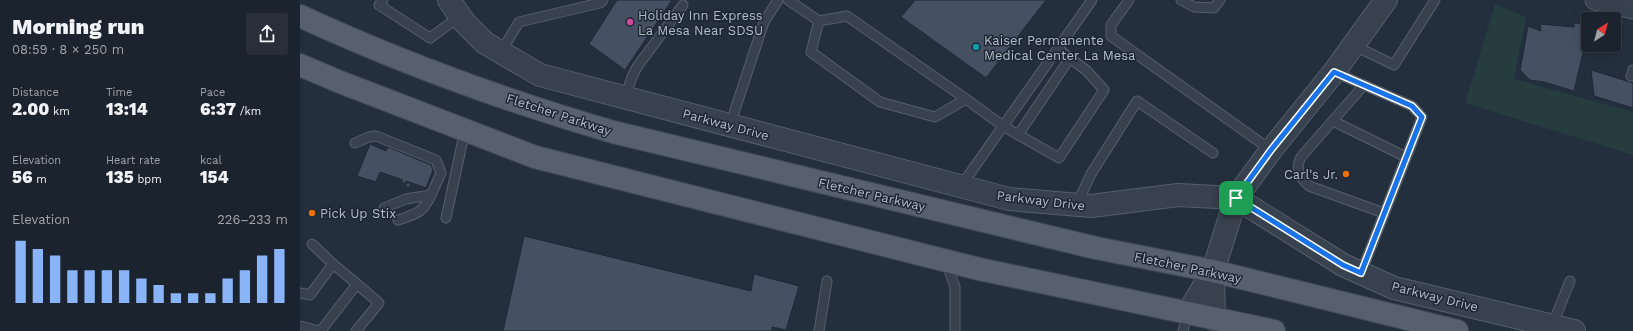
<!DOCTYPE html>
<html lang="en">
<head>
<meta charset="utf-8">
<style>
	:root { --surface:#1b232e; --page:#282f3a; --text:#f1f3f6; --muted:#a0a4aa; --line:#39404a; --accent:#8ab4f8 }
	body { margin:0; font-family:"Work Sans",sans-serif; background:var(--page); color:var(--text); height:100vh; display:flex; flex-direction:column; font-size:15px; white-space:nowrap }
	* { box-sizing:border-box; margin:0 }
	p { font-size:13px; color:var(--muted) }
	.icon { flex:none; width:22px; height:22px; fill:none; stroke:currentColor; stroke-width:2; stroke-linecap:round; stroke-linejoin:round }
	.map { position:relative; flex:1; overflow:hidden }
	.details { display:flex; flex-direction:column; background:var(--surface); width:300px }
	.details>* { flex:none }
	.needle { width:26px; rotate:36deg }
	.buttons { position:absolute; left:1281px; top:12px; display:grid; gap:8px }
	.buttons a { display:grid; place-items:center; width:40px; height:40px; border-radius:4px; background:var(--surface); box-shadow:0 2px 10px #0003,0 0 0 1px var(--line); font-size:20px }
	.pin { position:absolute; display:grid; place-items:center; width:34px; height:34px; color:#fff; margin:-17px; border-radius:8px; box-shadow:0 2px 6px #0006 }
	.round { display:grid; place-items:center; flex:none; width:42px; height:42px; border-radius:4px; background:var(--page) }
	.overview { display:flex; align-items:center; justify-content:space-between; height:68px; padding:0 12px }
	h1 { font-size:22px; font-weight:800; line-height:30px }
	.figures { display:grid; grid-template-columns:repeat(3,1fr); gap:6px; height:68px; padding:4px 12px }
	.figures div { display:grid; align-content:center }
	.figures b { font-size:17px; font-weight:800 }
	.figures small { font-size:11px; font-weight:400 }
	.figures p { font-size:11px }
	.chart { height:112px; padding:8px 12px }
	.chart p { display:flex; justify-content:space-between }
	.chart svg { width:100%; height:72px; margin-top:4px; stroke:var(--accent); stroke-width:6 }
	main { display:flex; flex:1; min-height:0 }
	.map>svg:first-child { display:block }
</style>
</head>
<body>
<main>
<section class="details">
<div class="overview"><div><h1>Morning run</h1><p>08:59 · 8 × 250 m</p></div><a class="round"><svg class="icon" aria-label="share" viewBox="0 0 24 24"><path d="M12 15V3M7 8l5-5 5 5M5 13v7h14v-7"/></svg></a></div>
<div class="figures">
<div><p>Distance</p><b>2.00<small> km</small></b></div>
<div><p>Time</p><b>13:14</b></div>
<div><p>Pace</p><b>6:37<small> /km</small></b></div>
</div>
<div class="figures">
<div><p>Elevation</p><b>56<small> m</small></b></div>
<div><p>Heart rate</p><b>135<small> bpm</small></b></div>
<div><p>kcal</p><b>154</b></div>
</div>
<div class="chart"><p><span>Elevation</span>226–233 m</p>
<svg viewBox="0 0 160 44" preserveAspectRatio="none"><path d="M5 44V6M15 44V11M25 44V15M35 44V24M45 44V24M55 44V24M65 44V24M75 44V29M85 44V33M95 44V38M105 44V38M115 44V38M125 44V29M135 44V24M145 44V15M155 44V11"/></svg>
</div>
</section>
<div class="map">
<svg width="1333" height="331" viewBox="0 0 1333 331">
	<rect width="100%" height="100%" fill="#242f3e"/>
	<polygon fill="#263c3f" points="1195,4 1226,17 1214,79 1333,112 1333,155 1165,103"/>
	<g fill="#455162" stroke="#1f2835">
		<polygon points="317,0 372,0 325,70 289,44"/>
		<polygon points="615,0 746,0 686,78 601,17"/>
		<polygon points="1274,23 1288,24 1288,31 1274,91 1244,82 1230,80 1220,70 1228,26 1241,31 1240,24 1274,27"/>
		<polygon points="1291,70 1333,83 1333,108 1294,96"/>
		<polygon points="70,144 86,151 88,147 131,165 133,170 126,188 80,172 76,182 57,176"/>
		<polygon points="224,236 451,291 454,274 499,286 486,330 472,327 472,331 203,331"/>
	</g>
	<g fill="none" stroke-linecap="round" stroke-linejoin="round">
		<defs>
			<g id="service">
				<polyline points="83,0 79,5 130,38 160,16"/>
				<polyline points="488,0 519,21 547,16 666,99 703,126 759,158 804,90 787,71 758,49"/>
				<polyline points="829,0 811,25 811,36 971,150"/>
				<polyline points="881,0 894,7 914,8 920,0"/>
				<polyline points="519,21 511,52 580,102 635,117 666,99"/>
				<polyline points="1053,45 1094,65 1135,0"/>
				<polyline points="201,52 219,22 300,3 303,0"/>
				<polyline points="1034,72 1112,106 1122,117 1061,273"/>
				<polyline points="1331,76 1333,70"/>
				<path d="M1064 85 1001 157C995 169 999 177 1009 186L1084 213"/>
				<polyline points="325,97 332,77 337,67 383,5"/>
				<polyline points="1033,121 1106,157"/>
				<polyline points="430,125 464,22 478,0"/>
				<polyline points="718,135 770,58"/>
				<polyline points="55,143 69,137 76,136 136,160 141,173 131,195 106,199 84,208"/>
				<polyline points="661,186 792,0"/>
				<polyline points="777,204 791,174 837,101 913,153"/>
				<polyline points="146,218 165,130"/>
				<path d="M98 220C116 214 123 213 131 195"/>
				<polyline points="646,262 655,287 655,331"/>
				<polyline points="0,293 10,295 33,264 12,244"/>
				<polyline points="0,326 19,331 23,328 57,284 33,264"/>
				<polyline points="1252,326 1270,281"/>
				<polyline points="56,331 79,303 57,284"/>
				<polyline points="519,331 527,281"/>
				<polyline points="883,331 888,313"/>
			</g>
			<polyline id="minor" points="1295,0 1333,9"/>
			<g id="tertiary">
				<polyline points="149,0 164,22 185,43 240,75 709,199 791,206 878,195 936,198 1043,265 1094,288 1274,331"/>
				<polyline points="913,271 914,319"/>
				<polyline points="888,313 913,271 936,198 971,150 1034,72 1086,0"/>
			</g>
			<g id="primary">
				<path d="M0 16C101 63 207 101 313 132L796 248 913 271 1157 331"/>
				<polyline points="0,65 40,82 235,157 679,269 974,331"/>
			</g>
		</defs>
		<use href="#service" stroke="#565f6c" stroke-width="11"/>
		<use href="#minor" stroke="#565f6c" stroke-width="21"/>
		<use href="#tertiary" stroke="#565f6c" stroke-width="24"/>
		<use href="#primary" stroke="#414a57" stroke-width="24"/>
		<polyline stroke="#44595c" stroke-width="2.5" stroke-dasharray="3 3" stroke-linecap="butt" points="103,180 109,186"/>
		<use href="#service" stroke="#38414e" stroke-width="9"/>
		<use href="#minor" stroke="#38414e" stroke-width="19"/>
		<use href="#tertiary" stroke="#38414e" stroke-width="22"/>
		<use href="#primary" stroke="#56606e" stroke-width="22"/>
	</g>
	<g fill="none" stroke-linecap="round" stroke-linejoin="round">
		<defs>
			<polygon id="route" points="1034,72 1112,106 1122,117 1061,273 1043,265 936,198 971,150"/>
		</defs>
		<use href="#route" stroke="#fff" stroke-width="8"/>
		<use href="#route" stroke="#1a73e8" stroke-width="5"/>
	</g>
	<circle fill="#d1479c" stroke="#1d2633" stroke-width="1.5" cx="330" cy="22" r="4"/>
	<circle fill="#0f9aa8" stroke="#1d2633" stroke-width="1.5" cx="676" cy="47" r="4"/>
	<g fill="#e8710a" stroke="#1d2633" stroke-width="1.5">
		<circle cx="1046" cy="174" r="4"/>
		<circle cx="12" cy="213" r="4"/>
	</g>
	<g text-anchor="middle" stroke-width="3" stroke-linejoin="round" paint-order="stroke">
		<g font-size="13" fill="#b4bcc9" stroke="#1d2633" text-anchor="start">
			<text x="338" y="20">Holiday Inn Express<tspan x="338" dy="15">La Mesa Near SDSU</tspan></text>
			<text x="684" y="45">Kaiser Permanente<tspan x="684" dy="15">Medical Center La Mesa</tspan></text>
			<text x="1038" y="179" text-anchor="end">Carl's Jr.</text>
			<text x="20" y="218">Pick Up Stix</text>
		</g>
		<g font-size="13" fill="#b4bcc9" stroke="#1d2633">
			<text transform="translate(259 114) rotate(18)" y="5">Fletcher Parkway</text>
			<text transform="translate(426 124) rotate(15)" y="5">Parkway Drive</text>
			<text transform="translate(572 194) rotate(13)" y="5">Fletcher Parkway</text>
			<text transform="translate(741 200) rotate(7)" y="5">Parkway Drive</text>
			<text transform="translate(888 267) rotate(12)" y="5">Fletcher Parkway</text>
			<text transform="translate(1135 296) rotate(14)" y="5">Parkway Drive</text>
		</g>
	</g>
</svg>
<div class="buttons">
<a><svg class="needle" viewBox="-14 -14 28 28"><path d="M0-13l5 13h-10z" fill="#e53935"/><path d="M0 13l5-13h-10z" fill="#a0a4aa"/></svg></a>
</div>
<div class="pin" style="left:936px;top:198px;background:#1e9e55"><svg class="icon" aria-label="arrive" viewBox="0 0 24 24"><path d="M6 21V4h12l-3 4 3 4H6"/></svg></div>
</div>
</main>
</body>
</html>
